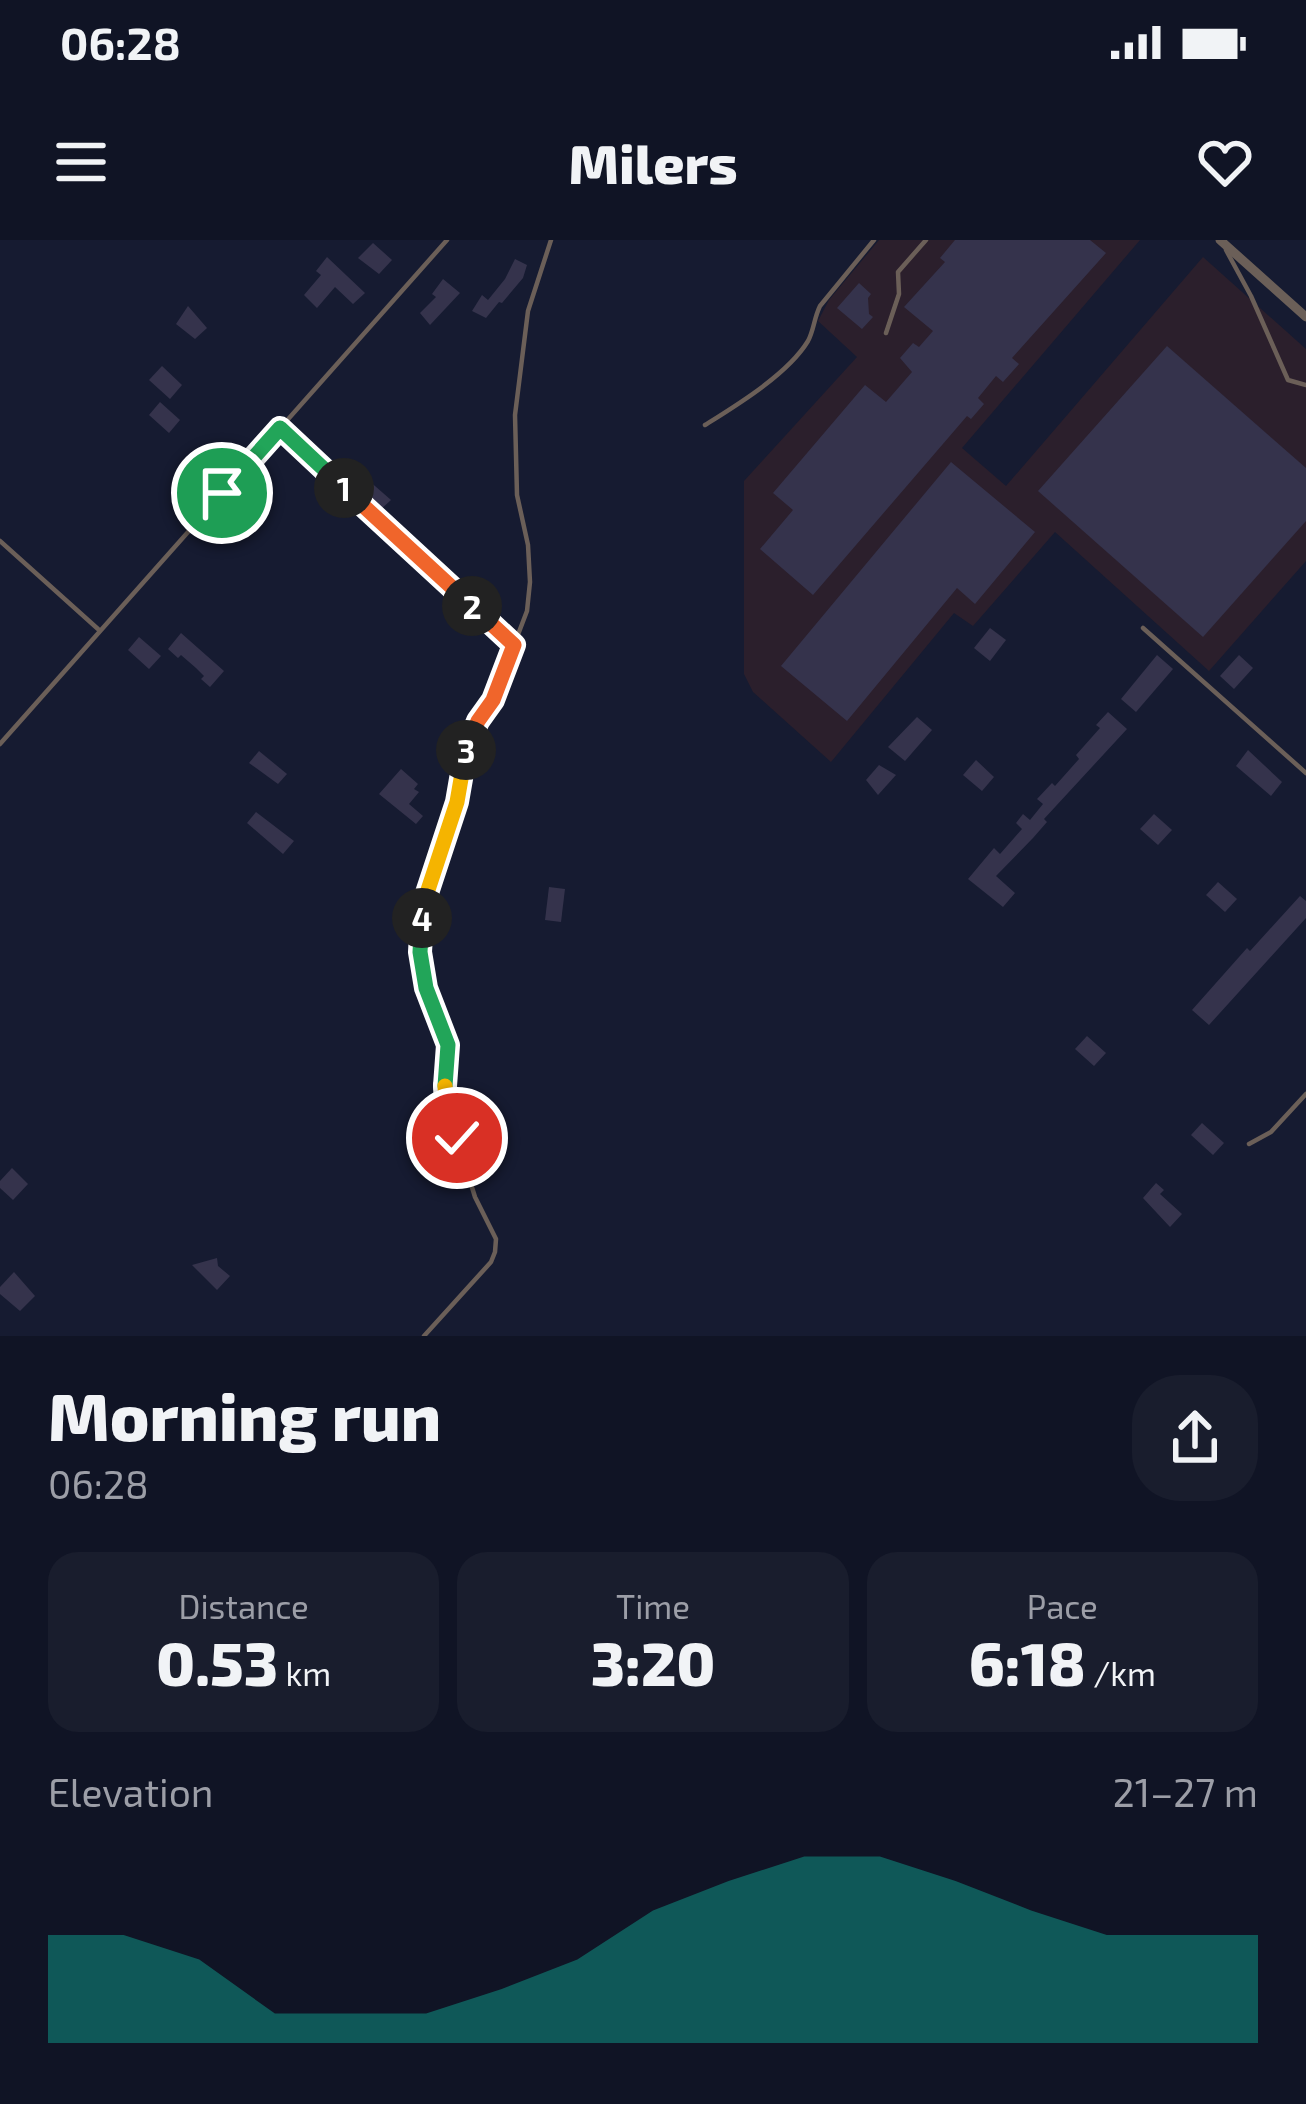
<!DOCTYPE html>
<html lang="en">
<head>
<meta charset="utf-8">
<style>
	:root { --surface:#101425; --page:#191d2d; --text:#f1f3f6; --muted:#9c9ea7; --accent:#0f766e }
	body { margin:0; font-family:"Exo 2",sans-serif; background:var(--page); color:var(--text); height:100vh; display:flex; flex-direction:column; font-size:45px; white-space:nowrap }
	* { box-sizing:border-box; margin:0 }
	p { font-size:39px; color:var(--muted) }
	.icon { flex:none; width:66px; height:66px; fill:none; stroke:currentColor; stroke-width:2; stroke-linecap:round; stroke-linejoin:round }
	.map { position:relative; height:1096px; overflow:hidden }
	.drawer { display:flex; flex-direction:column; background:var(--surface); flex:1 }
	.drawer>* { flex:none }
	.pin { position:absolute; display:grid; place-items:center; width:102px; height:102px; color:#fff; margin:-51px; border:6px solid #fff; border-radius:50%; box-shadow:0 3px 12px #0007 }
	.km { position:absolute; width:60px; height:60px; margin:-30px; border-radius:50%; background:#222; color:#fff; font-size:33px; line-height:60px; text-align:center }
	.round { display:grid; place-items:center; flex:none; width:126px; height:126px; border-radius:48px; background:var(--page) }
	.overview { display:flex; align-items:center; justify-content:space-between; height:204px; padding:0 48px }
	h1 { font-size:66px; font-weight:800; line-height:90px }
	.metrics { display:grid; grid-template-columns:repeat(3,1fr); gap:18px; height:204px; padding:12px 48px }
	.metrics div { display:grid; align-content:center; border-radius:30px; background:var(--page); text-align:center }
	.metrics b { font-size:60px; font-weight:800 }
	.metrics small { font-size:33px; font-weight:400 }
	.metrics p { font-size:33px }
	.chart { height:336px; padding:24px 48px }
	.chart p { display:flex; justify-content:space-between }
	.chart svg { width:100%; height:216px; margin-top:12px; fill:var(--accent); opacity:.7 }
	.status { display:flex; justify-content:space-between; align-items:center; height:84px; padding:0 60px; background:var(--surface); direction:ltr }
	.status svg { height:33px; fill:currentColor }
	header { display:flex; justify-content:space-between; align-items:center; height:156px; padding:0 48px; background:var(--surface); font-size:54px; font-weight:800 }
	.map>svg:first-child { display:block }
</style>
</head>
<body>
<div class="status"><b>06:28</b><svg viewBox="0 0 49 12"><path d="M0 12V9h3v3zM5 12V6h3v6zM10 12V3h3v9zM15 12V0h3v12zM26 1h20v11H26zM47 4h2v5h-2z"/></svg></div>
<header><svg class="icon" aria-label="menu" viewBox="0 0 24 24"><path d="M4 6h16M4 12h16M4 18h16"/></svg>Milers<svg class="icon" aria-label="heart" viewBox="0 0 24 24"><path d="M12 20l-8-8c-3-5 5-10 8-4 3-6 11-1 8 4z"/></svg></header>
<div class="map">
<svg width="1306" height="1096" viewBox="0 0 1306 1096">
	<rect width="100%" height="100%" fill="#161b31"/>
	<polygon fill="#2b1f2c" points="879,0 1140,0 962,208 1006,246 1203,17 1306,109 1306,321 1209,431 1055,292 973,386 954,373 831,522 753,452 744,434 744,241 857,117 818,81 829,60"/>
	<g fill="#35334c">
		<polygon points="955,0 1090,0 1106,13 1012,118 1019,124 1003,142 996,136 978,158 984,164 971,179 967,176 813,355 760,309 793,270 773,253 865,145 886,162 912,132 900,118 913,103 919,107 933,91 904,67 945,22 940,18"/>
		<polygon points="373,3 392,20 379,34 358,18"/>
		<polygon points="327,17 365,53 353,64 335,47 317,68 304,55 321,35 316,31"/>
		<polygon points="515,19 527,25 523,38 502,63 499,62 486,78 472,71 482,55 488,60 505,39"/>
		<polygon points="443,39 460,53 430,85 420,73 436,57 432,54"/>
		<polygon points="859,43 871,54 868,58 869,74 873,77 862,89 837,68"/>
		<polygon points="188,66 207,88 195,99 176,84"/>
		<polygon points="1167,106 1306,228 1306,281 1203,397 1038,251"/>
		<polygon points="162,126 182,145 170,159 149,140"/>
		<polygon points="160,162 180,180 169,193 149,175"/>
		<polygon points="951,222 1035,292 975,364 957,348 847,481 781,426"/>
		<polygon points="348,224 375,246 391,260 380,270 339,233"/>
		<polygon points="990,388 1006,400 990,421 974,408"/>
		<polygon points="181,393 224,431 210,447 201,439 204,436 196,428 181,415 178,418 168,409"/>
		<polygon points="139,397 161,416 149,429 128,410"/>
		<polygon points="1157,415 1173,429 1136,472 1121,459"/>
		<polygon points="1239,415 1253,428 1234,449 1220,436"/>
		<polygon points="1108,472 1127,489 1044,579 1047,582 1033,598 996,636 1015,653 1003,667 968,639 994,608 1000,614 1022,589 1016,583 1023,574 1030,580 1043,564 1037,559 1052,543 1055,546 1079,519 1076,515 1100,488 1096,485"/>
		<polygon points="917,477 932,490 905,521 888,507"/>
		<polygon points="1248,510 1282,542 1271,556 1236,526"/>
		<polygon points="259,511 287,534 278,544 249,523"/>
		<polygon points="976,520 994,537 982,551 963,535"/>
		<polygon points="879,525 896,535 878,555 866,540"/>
		<polygon points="401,529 418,544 414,549 419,552 409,564 423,576 416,584 379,554"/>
		<polygon points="256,572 294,601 283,614 247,583"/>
		<polygon points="1154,574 1172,590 1158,605 1140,589"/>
		<polygon points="1218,642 1237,659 1225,672 1206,655"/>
		<polygon points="549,647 565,649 561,682 545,680"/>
		<polygon points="1300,656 1306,661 1306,678 1209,785 1192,770 1247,708 1250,711"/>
		<polygon points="1087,796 1106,813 1094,826 1075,809"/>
		<polygon points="1202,883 1224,903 1213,915 1191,895"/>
		<polygon points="12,928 28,944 13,960 0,948 0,941"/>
		<polygon points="1156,943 1164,950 1160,954 1182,974 1170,987 1143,958"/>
		<polygon points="217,1018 218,1026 230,1036 217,1050 192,1025"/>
		<polygon points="14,1032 35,1056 20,1071 0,1054 0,1047"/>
	</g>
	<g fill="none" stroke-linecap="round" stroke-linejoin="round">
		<g stroke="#6b5f58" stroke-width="4.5">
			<polyline points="1226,10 1251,56 1288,140 1306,145"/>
			<polyline points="886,93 899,54 898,32 926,0"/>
			<path d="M705 185C737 165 788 134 808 101 814 90 814 78 820 66L874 0"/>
			<polyline points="281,189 514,405"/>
			<polyline points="0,301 98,389"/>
			<polyline points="1143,388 1306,533"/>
			<polyline points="0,504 447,0"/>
			<polyline points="1249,904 1271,892 1306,854"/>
			<polyline points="424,1096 491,1022 495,1012 496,999 475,957 446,864 445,845 448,805 426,748 420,712 420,684 426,656 457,562 468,504 478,481 493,460 527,371 530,342 528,305 517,255 515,175 528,71 551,0"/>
		</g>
		<polyline stroke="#6b5f58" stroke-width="9" points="1220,0 1306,77"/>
	</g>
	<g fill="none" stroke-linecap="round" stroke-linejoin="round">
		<defs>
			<polyline id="split-1" points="222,253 280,188 344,248"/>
			<polyline id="split-2" points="344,248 472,366"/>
			<polyline id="split-3" points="466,510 478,481 493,460 514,405 472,366"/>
			<polyline id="split-4" points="422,678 426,656 457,562 466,510"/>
			<polyline id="split-5" points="422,678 420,712 426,748 448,805 445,846"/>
			<polyline id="split-6" points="445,846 446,864 457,898"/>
		</defs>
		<use href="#split-1" stroke="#fff" stroke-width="24"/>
		<use href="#split-2" stroke="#fff" stroke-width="24"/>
		<use href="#split-3" stroke="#fff" stroke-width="24"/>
		<use href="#split-4" stroke="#fff" stroke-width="24"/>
		<use href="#split-5" stroke="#fff" stroke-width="24"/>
		<use href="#split-6" stroke="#fff" stroke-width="24"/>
		<use href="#split-1" stroke="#22a559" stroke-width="15"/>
		<use href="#split-2" stroke="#f0652b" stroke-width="15"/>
		<use href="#split-3" stroke="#f0652b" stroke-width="15"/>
		<use href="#split-4" stroke="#f5b400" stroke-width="15"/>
		<use href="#split-5" stroke="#22a559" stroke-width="15"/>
		<use href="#split-6" stroke="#f5b400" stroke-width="15"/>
	</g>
</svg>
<div class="pin" style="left:222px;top:253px;background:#1e9e55"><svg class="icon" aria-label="arrive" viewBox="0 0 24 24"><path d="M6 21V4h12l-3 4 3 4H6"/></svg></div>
<div class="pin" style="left:457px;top:898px;background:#d93025"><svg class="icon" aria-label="check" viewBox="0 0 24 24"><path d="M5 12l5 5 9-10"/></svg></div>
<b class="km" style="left:344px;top:248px">1</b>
<b class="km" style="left:472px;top:366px">2</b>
<b class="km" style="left:466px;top:510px">3</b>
<b class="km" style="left:422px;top:678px">4</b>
</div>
<section class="drawer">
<div class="overview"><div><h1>Morning run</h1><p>06:28</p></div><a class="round"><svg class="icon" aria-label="share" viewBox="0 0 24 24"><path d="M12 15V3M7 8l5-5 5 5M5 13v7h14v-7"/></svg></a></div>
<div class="metrics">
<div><p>Distance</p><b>0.53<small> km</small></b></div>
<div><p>Time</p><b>3:20</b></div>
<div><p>Pace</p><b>6:18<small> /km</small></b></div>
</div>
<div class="chart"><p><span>Elevation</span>21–27 m</p>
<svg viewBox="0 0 160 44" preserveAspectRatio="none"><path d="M0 44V22L10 22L20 27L30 38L40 38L50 38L60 33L70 27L80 17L90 11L100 6L110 6L120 11L130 17L140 22L150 22L160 22V44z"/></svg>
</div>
</section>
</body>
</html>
